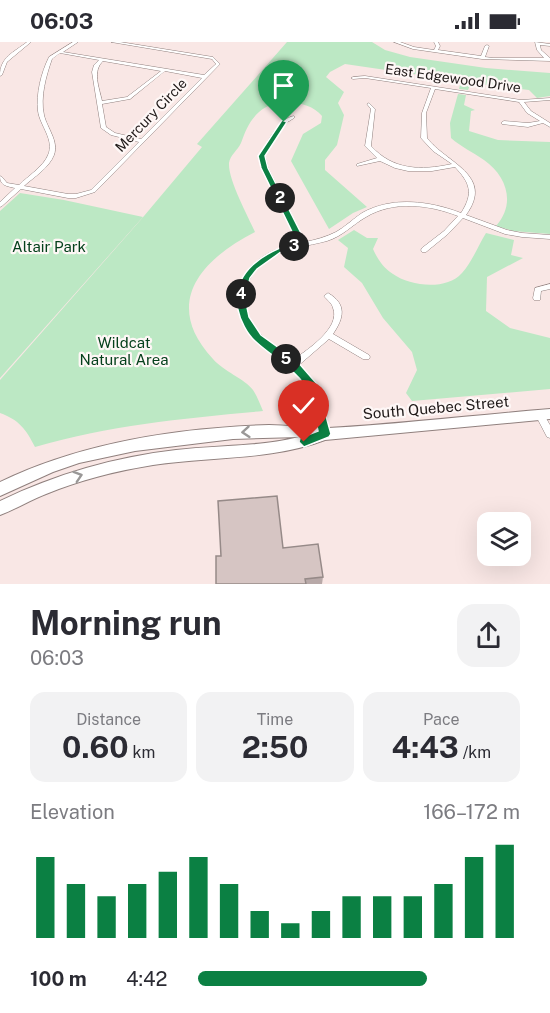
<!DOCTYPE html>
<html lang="en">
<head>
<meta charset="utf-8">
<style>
	:root { --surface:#fff; --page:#f2f2f3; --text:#2b2b33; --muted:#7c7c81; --accent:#0b8043 }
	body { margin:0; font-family:"Public Sans",sans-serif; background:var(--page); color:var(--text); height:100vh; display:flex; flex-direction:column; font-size:22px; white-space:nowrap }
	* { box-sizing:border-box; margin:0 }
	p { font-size:20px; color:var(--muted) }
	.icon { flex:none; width:33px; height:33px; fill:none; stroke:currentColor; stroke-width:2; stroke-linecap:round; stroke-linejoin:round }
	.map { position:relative; height:542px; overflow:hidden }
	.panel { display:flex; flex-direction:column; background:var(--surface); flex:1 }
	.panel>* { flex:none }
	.tools { position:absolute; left:477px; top:470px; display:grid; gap:12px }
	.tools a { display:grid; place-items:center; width:54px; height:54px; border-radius:12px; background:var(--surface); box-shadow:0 6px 24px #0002; font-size:30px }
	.pin { position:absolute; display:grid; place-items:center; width:51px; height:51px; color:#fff; margin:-62px -26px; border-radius:50% 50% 50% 0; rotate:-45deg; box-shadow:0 0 6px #0007 }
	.pin .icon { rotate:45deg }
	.km { position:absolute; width:30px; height:30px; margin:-15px; border-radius:50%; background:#222; color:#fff; font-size:16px; line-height:30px; text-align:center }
	.round { display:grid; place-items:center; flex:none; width:63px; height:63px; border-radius:18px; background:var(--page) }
	.overview { display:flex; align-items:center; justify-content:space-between; height:102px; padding:0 30px }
	h1 { font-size:33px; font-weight:700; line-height:45px }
	.figures { display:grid; grid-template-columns:repeat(3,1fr); gap:9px; height:102px; padding:6px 30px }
	.figures div { display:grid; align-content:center; border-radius:15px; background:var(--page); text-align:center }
	.figures b { font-size:30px; font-weight:700 }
	.figures small { font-size:16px; font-weight:400 }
	.figures p { font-size:16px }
	.chart { height:168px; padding:12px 30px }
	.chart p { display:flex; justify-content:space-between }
	.chart svg { width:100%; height:108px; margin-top:6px; stroke:var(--accent); stroke-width:6 }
	ul { padding:0 30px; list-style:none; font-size:20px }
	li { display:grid; grid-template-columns:96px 72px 1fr; align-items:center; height:45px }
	li i { height:15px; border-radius:8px; background:var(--accent) }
	.status { display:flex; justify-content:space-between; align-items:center; height:42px; padding:0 30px; background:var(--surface); direction:ltr }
	.status svg { height:16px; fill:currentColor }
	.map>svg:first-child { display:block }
</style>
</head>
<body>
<div class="status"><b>06:03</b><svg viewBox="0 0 49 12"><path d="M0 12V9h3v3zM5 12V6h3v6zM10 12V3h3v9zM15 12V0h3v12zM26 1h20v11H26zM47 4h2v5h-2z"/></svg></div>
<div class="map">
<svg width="550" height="542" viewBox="0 0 550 542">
	<rect width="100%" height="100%" fill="#f9e7e5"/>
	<g fill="#bce8c4">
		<path d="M287 0H372L385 8 410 15 486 26 550 31V54L537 56 529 48 471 41 468 48 459 47 461 39 345 22 330 30 326 35 344 50 338 61 344 73 337 103 325 118V128L367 165 353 171 329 187 291 119 303 92 321 81 322 74C308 57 274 56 259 70 249 79 245 90 241 101 238 108 230 113 229 121 228 138 248 174 255 190 200 218 162 262 213 317 223 329 245 337 253 348 257 354 260 362 263 369 186 376 110 383 35 405 26 387 19 378 0 371V338L144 174 202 105 197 102Z"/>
		<path d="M458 52 466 53 464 63 475 68 471 69 469 89 498 98 550 100V192L513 189 496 184C516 162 507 134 484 118 473 110 461 105 451 96L450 81Z"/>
		<polygon points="20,151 64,158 143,175 0,336 0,169"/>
		<path d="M354 188 367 196H378L373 207C377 216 383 226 393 232 410 244 446 249 462 231 472 220 478 204 486 191L514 198 511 213 523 216 487 235 486 269 510 286 550 296V347L412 359 406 351 417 328 412 310 383 276 362 241 344 225 348 206 338 198Z"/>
	</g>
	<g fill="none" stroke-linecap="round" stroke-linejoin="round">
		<defs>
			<g id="minor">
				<path d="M27 0H31L7 20 2 33 0 34C0 15 13 11 27 0Z"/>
				<path d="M73 0H78L63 10 204 33 216 22 212 17 111 0H120L213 15 220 22 95 150 76 156H68L21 147 2 164 0 165V160L15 146C7 144 0 144 0 134L2 135 7 141 19 143C27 135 44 124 48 113 55 98 40 84 38 69 36 52 41 31 49 15ZM60 11 99 18 94 23 92 30 101 86 111 93 139 100 91 148 76 152H68L24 144C34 135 49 126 54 113 59 99 47 86 44 73 40 55 46 34 52 17ZM103 19 161 29 127 55 102 59C99 45 92 29 103 19ZM165 29 202 36 141 97 115 91 106 85 102 62 130 57Z"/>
				<polygon points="394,0 400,0 414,5 434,8 436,4 434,0 438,0 440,4 438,8 481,14 485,4 487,3 489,4 485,15 493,16 544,16 537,8 535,0 550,2 550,4 540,3 541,8 550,16 550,19 482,17 413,7"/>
				<path d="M365 34 521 58 550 56V58L524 60 531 69 550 81V85L543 81 528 85 502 82V80L504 79 528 81 540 79 527 71 519 60 435 47 426 71 427 96C446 121 495 133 466 173L507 188 522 191 550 193V197L522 195 505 192 463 176 448 192 426 210H422L421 208 422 206 444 189 458 174C430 163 394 158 366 175 352 183 343 194 327 199 308 204 287 206 270 216 243 232 236 265 258 289 268 301 281 309 293 318 307 308 341 286 333 266 332 261 327 258 324 254L328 251C347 262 344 276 333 292L369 313 370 315 369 317H363L329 297 299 323C320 341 324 366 330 392L328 395 325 396 322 395 320 392C317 375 316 354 304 339 290 320 267 311 252 293 229 266 234 233 264 214 274 207 287 204 299 201L262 126 259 114C267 101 279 76 294 74V76L286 81 265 114 268 126 305 200C315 198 326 195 336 190 345 185 353 177 362 171 392 154 430 159 461 171 474 151 470 141 455 125L432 129H408L395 126 380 119 357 124V122L377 116 365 104 371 67 367 62 369 61 375 67 371 104C393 128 420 129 452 122L433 109 421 96 422 71 431 46 365 36 353 37 351 36 353 35Z"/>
				<polygon points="550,242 550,247 541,249 540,258 534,258 533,256 535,246"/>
				<polygon points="540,370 543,371 550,383 550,396 547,395 536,374 537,371"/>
			</g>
			<path id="major" d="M550 367V377L325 398C270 419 210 414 153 423 116 429 80 438 46 452 30 458 16 467 0 473V459C56 432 115 415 176 408 217 403 259 405 299 395L233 397 135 409 79 421 53 430 0 454V440C83 400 177 386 269 383 289 383 310 387 328 386 402 382 476 373 550 367Z"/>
		</defs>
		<use href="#minor" stroke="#90807e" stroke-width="1"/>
		<use href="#major" stroke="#90807e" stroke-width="2"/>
		<use href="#minor" fill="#fff" fill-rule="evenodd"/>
		<use href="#major" fill="#fff" fill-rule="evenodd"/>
	</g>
	<polygon fill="#b8a9a8" points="283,506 323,535 322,542 216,542"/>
	<polygon fill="#d6c5c3" stroke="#968a88" stroke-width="1.5" points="277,454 283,506 318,502 323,535 305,537 306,542 216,542 216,514 221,514 218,459"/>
	<defs><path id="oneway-chevron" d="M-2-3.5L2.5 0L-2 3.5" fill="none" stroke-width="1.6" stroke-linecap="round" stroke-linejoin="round" transform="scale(1.5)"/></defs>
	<g stroke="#9a9897">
		<use href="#oneway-chevron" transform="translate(246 390) rotate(175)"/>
		<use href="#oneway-chevron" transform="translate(78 434) rotate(-18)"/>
	</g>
	<path fill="#0b8043" stroke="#fff" stroke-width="1.5" d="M282 78 287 80 265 114 268 126 306 201 281 210 257 227 250 236 245 256 249 275 261 293 297 319 317 342 331 392 329 395 304 405 299 400 300 396 318 389C315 376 314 356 306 345 293 325 272 315 255 299 247 292 240 278 238 268 230 229 266 209 297 200L261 126 258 114Z"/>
	<g text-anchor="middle" stroke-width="4.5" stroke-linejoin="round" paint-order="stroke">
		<g font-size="14" fill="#1f1918" stroke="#fef7f6">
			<text transform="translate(453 36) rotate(8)" y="5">East Edgewood Drive</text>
			<text transform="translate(151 73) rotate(-46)" y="5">Mercury Circle</text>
		</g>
		<g font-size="15" fill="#05411c" stroke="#fef7f6">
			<text x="49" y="210">Altair Park</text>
			<text x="124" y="306">Wildcat<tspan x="124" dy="17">Natural Area</tspan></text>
		</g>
		<g font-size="15" fill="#1f1918" stroke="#fef7f6">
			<text transform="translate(436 366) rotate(-5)" y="5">South Quebec Street</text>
		</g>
	</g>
</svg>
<div class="tools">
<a><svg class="icon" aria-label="layers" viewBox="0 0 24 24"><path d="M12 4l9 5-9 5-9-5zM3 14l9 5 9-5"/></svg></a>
</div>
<div class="pin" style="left:284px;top:80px;background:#1e9e55"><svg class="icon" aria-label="arrive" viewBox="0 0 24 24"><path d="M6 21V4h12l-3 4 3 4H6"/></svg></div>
<div class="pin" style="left:304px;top:400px;background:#d93025"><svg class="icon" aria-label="check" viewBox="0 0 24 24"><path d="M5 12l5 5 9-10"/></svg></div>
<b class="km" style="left:280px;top:156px">2</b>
<b class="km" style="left:294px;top:204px">3</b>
<b class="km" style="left:241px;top:252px">4</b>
<b class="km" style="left:286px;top:317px">5</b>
</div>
<section class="panel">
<div class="overview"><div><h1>Morning run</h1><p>06:03</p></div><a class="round"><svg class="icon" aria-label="share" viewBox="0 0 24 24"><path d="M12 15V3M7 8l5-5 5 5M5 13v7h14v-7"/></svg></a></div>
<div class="figures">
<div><p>Distance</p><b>0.60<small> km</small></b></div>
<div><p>Time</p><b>2:50</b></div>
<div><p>Pace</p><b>4:43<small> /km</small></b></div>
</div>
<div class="chart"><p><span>Elevation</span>166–172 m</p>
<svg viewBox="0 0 160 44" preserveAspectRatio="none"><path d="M5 44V11M15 44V22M25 44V27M35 44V22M45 44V17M55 44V11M65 44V22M75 44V33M85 44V38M95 44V33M105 44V27M115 44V27M125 44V27M135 44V22M145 44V11M155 44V6"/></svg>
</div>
<ul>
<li><b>100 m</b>4:42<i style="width:71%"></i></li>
</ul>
</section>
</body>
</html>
